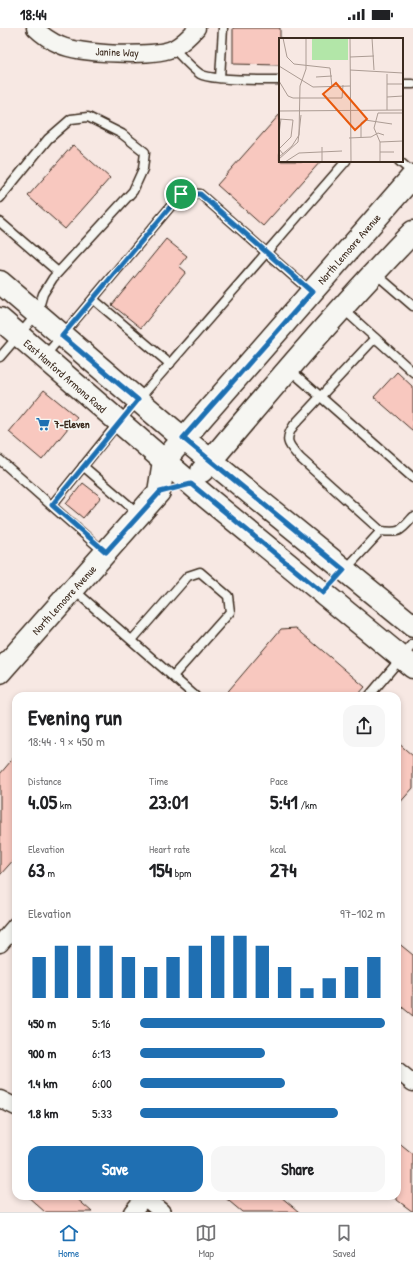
<!DOCTYPE html>
<html lang="en">
<head>
<meta charset="utf-8">
<style>
	:root { --surface:#fff; --page:#f6f6f6; --text:#202124; --muted:#757577; --line:#e0e0e0; --accent:#1f6fb2 }
	body { margin:0; font-family:"Patrick Hand",sans-serif; background:var(--page); color:var(--text); height:100vh; display:flex; flex-direction:column; font-size:15px; white-space:nowrap }
	* { box-sizing:border-box; margin:0 }
	p { font-size:13px; color:var(--muted) }
	.icon { flex:none; width:22px; height:22px; fill:none; stroke:currentColor; stroke-width:2; stroke-linecap:round; stroke-linejoin:round }
	.map { position:relative; flex:1; overflow:hidden }
	.panel { position:absolute; left:12px; top:664px; width:389px; height:508px; display:flex; flex-direction:column; background:var(--surface); border-radius:12px; box-shadow:0 2px 6px #0003 }
	.panel>* { flex:none }
	.pin { position:absolute; display:grid; place-items:center; width:34px; height:34px; color:#fff; margin:-17px; border:2px solid #fff; border-radius:50%; box-shadow:0 1px 4px #0007 }
	.round { display:grid; place-items:center; flex:none; width:42px; height:42px; border-radius:12px; background:var(--page) }
	.summary { display:flex; align-items:center; justify-content:space-between; height:68px; padding:0 16px }
	h1 { font-size:22px; font-weight:800; line-height:30px }
	.metrics { display:grid; grid-template-columns:repeat(3,1fr); gap:6px; height:68px; padding:4px 16px }
	.metrics div { display:grid; align-content:center }
	.metrics b { font-size:20px; font-weight:800 }
	.metrics small { font-size:11px; font-weight:400 }
	.metrics p { font-size:11px }
	.chart { height:112px; padding:8px 16px }
	.chart p { display:flex; justify-content:space-between }
	.chart svg { width:100%; height:72px; margin-top:4px; stroke:var(--accent); stroke-width:6 }
	.button { display:flex; gap:8px; margin-top:auto; padding:8px 16px }
	.button a { flex:1; height:46px; border-radius:12px; background:var(--accent); color:#fff; font-size:16px; font-weight:800; line-height:46px; text-align:center }
	.button a+a { background:var(--page); color:var(--text) }
	ul { padding:0 16px; list-style:none; font-size:13px }
	li { display:grid; grid-template-columns:64px 48px 1fr; align-items:center; height:30px }
	li i { height:10px; border-radius:5px; background:var(--accent) }
	.status { display:flex; justify-content:space-between; align-items:center; height:28px; padding:0 20px; background:var(--surface); direction:ltr }
	.status svg { height:11px; fill:currentColor }
	.menu { display:flex; justify-content:space-around; align-items:center; height:56px; border-top:1px solid var(--line); background:var(--surface); font-size:11px; color:var(--muted) }
	.menu a { display:grid; justify-items:center; gap:2px }
	.menu .current { color:var(--accent) }
	.map>svg:first-child { display:block }
</style>
</head>
<body>
<div class="status"><b>18:44</b><svg viewBox="0 0 49 12"><path d="M0 12V9h3v3zM5 12V6h3v6zM10 12V3h3v9zM15 12V0h3v12zM26 1h20v11H26zM47 4h2v5h-2z"/></svg></div>
<div class="map">
<svg width="413" height="1184" viewBox="0 0 413 1184">
	<rect width="100%" height="100%" fill="#f7e8e3"/>
	<filter id="ink" filterUnits="userSpaceOnUse"><feTurbulence type="fractalNoise" baseFrequency=".025" numOctaves="2"/><feDisplacementMap in="SourceGraphic" scale="8" xChannelSelector="R" yChannelSelector="G"/><feConvolveMatrix kernelMatrix="1 2 1 2 8 2 1 2 1" color-interpolation-filters="sRGB"/></filter>
	<g filter="url(#ink)">
		<g fill="#f8c8bf" stroke="#3b2a1e">
			<polygon points="233,0 280,0 280,37 233,36"/>
			<polygon points="280,86 280,133 321,133 263,198 217,157"/>
			<polygon points="73,117 110,150 65,201 28,168"/>
			<polygon points="166,211 187,228 179,238 186,244 141,300 112,277"/>
			<polygon points="397,344 413,359 413,403 374,369"/>
			<polygon points="44,362 77,389 42,432 9,404"/>
			<polygon points="83,455 101,469 83,490 66,476"/>
			<polygon points="296,600 365,659 357,668 224,668 281,601"/>
			<polygon points="397,714 413,728 413,760 397,778"/>
			<polygon points="16,727 16,829 0,847 0,746"/>
			<polygon points="397,914 413,927 413,988 397,975"/>
			<polygon points="397,1113 413,1126 413,1184 397,1172"/>
			<polygon points="27,1168 74,1168 92,1184 45,1184"/>
			<polygon points="223,1168 280,1168 299,1184 242,1184"/>
		</g>
		<g fill="none" stroke-linecap="round" stroke-linejoin="round">
			<defs>
				<g id="service">
					<path d="M174 21C182 29 190 39 200 46 212 53 264 52 280 52"/>
					<polyline points="220,50 223,0"/>
					<polyline points="402,56 413,56"/>
					<polyline points="399,133 413,145"/>
					<polyline points="0,170 48,111 71,91 88,89 122,106 145,124 143,141 133,163 53,250 43,266 37,286 0,329"/>
					<polyline points="0,194 58,244"/>
					<polyline points="376,246 413,278"/>
					<polyline points="93,271 170,336"/>
					<polyline points="342,280 413,344"/>
					<path d="M375 310 294 397C283 413 289 417 300 430L381 503C400 505 400 504 413 489"/>
					<polyline points="44,329 181,166 200,166 311,264"/>
					<polyline points="289,341 413,450"/>
					<polyline points="0,432 104,524"/>
					<polyline points="83,438 139,486"/>
					<polyline points="52,477 119,394 346,133"/>
					<polyline points="345,542 381,503"/>
					<polyline points="74,562 195,668"/>
					<polyline points="132,612 188,548 200,544 228,568 230,584 173,648"/>
					<polyline points="369,668 413,616"/>
				</g>
				<g id="minor">
					<path d="M35 0C42 7 51 13 60 17 78 26 156 30 174 20 183 15 190 8 197 0"/>
					<polyline points="0,916 16,897"/>
					<polyline points="397,1042 413,1055"/>
					<polyline points="0,1071 16,1079"/>
					<polyline points="143,1168 162,1184"/>
					<polyline points="132,1184 145,1169"/>
				</g>
				<g id="secondary">
					<polyline points="0,254 173,402 413,598"/>
					<polyline points="0,291 205,468 413,639"/>
					<path d="M202 443C270 362 339 280 413 204"/>
					<polyline points="0,644 159,464 164,433 413,148"/>
				</g>
			</defs>
			<use href="#service" stroke="#3b2a1e" stroke-width="11"/>
			<use href="#minor" stroke="#3b2a1e" stroke-width="19"/>
			<use href="#secondary" stroke="#3b2a1e" stroke-width="25"/>
			<use href="#service" stroke="#f6f6f2" stroke-width="8"/>
			<use href="#minor" stroke="#f6f6f2" stroke-width="16"/>
			<use href="#secondary" stroke="#f6f6f2" stroke-width="22"/>
		</g>
	</g>
	<g fill="none" stroke-linecap="round" stroke-linejoin="round" filter="url(#ink)">
		<defs>
			<polygon id="route" points="181,166 200,166 312,264 183,410 344,542 323,565 191,456 160,464 106,524 52,477 138,372 62,308"/>
		</defs>
		<use href="#route" stroke="#fff" stroke-width="8"/>
		<use href="#route" stroke="#1f6fb2" stroke-width="5"/>
	</g>
	<defs>
		<symbol id="supermarket-bare" viewBox="-9 -9 18 18"><path d="M-6-5.5h2.5l.6 2H6L4.5 2H-2.5L-4.4-4H-6ZM-1.5 3.2a1.3 1.3 0 1 0 .1 0ZM3 3.2a1.3 1.3 0 1 0 .1 0Z" fill="#1f6fb2" stroke="#f6f6f2" stroke-width="2.5" paint-order="stroke"/></symbol>
	</defs>
	<g fill-rule="evenodd">
		<use href="#supermarket-bare" x="33" y="386" width="20" height="20"/>
	</g>
	<g text-anchor="middle" stroke-width="3.5" stroke-linejoin="round" paint-order="stroke">
		<g font-size="11" fill="#3b2a1e" stroke="#f6f6f2">
			<text transform="translate(117 24) rotate(2)" y="4">Janine Way</text>
			<text transform="translate(349 221) rotate(-49)" y="4">North Lemoore Avenue</text>
			<text transform="translate(65 348) rotate(41)" y="4">East Hanford Armona Road</text>
			<text transform="translate(64 572) rotate(-48)" y="4">North Lemoore Avenue</text>
		</g>
		<g font-size="11" font-weight="bold" fill="#3b2a1e" stroke="#f6f6f2" text-anchor="start">
			<text x="54" y="400">7-Eleven</text>
		</g>
	</g>
	<g transform="translate(279 10)">
		<rect width="124" height="124" fill="#f7e8e3"/>
		<path d="M33 0H69V22H33Z" fill="#b2e6a8"/>
		<path fill="none" stroke="#ac9c94" stroke-width="1" d="M4 0 8 19 15 26 51 30 53 49M71 0 72 124M93 0 95 32M71 19 95 18M0 28 34 49 71 48M71 32 124 35M37 39 53 38M0 43 9 58 14 60H63L64 47M108 46H124M108 59 124 58M108 72V36M0 73 124 72M0 81 14 82 12 99 0 111 4 116M0 96 2 81M82 99V85L86 82 113 86M70 100 92 99 99 95 105 97M101 104 124 103M43 109V124M101 114H115M0 119 13 108 20 97 21 48 27 31V0M0 121 19 104 22 77M6 124 20 115 63 113M101 124V104L95 90 99 75H124"/>
		<path fill="#e8590c" fill-opacity="0.15" stroke="#e8590c" stroke-width="2" d="M57 45 88 81 76 92 44 56Z"/>
		<rect width="124" height="124" fill="none" stroke="#3b2a1e" stroke-width="2"/>
	</g>
</svg>
<div class="pin" style="left:181px;top:166px;background:#1e9e55"><svg class="icon" aria-label="arrive" viewBox="0 0 24 24"><path d="M6 21V4h12l-3 4 3 4H6"/></svg></div>
<section class="panel">
<div class="summary"><div><h1>Evening run</h1><p>18:44 · 9 × 450 m</p></div><a class="round"><svg class="icon" aria-label="share" viewBox="0 0 24 24"><path d="M12 15V3M7 8l5-5 5 5M5 13v7h14v-7"/></svg></a></div>
<div class="metrics">
<div><p>Distance</p><b>4.05<small> km</small></b></div>
<div><p>Time</p><b>23:01</b></div>
<div><p>Pace</p><b>5:41<small> /km</small></b></div>
</div>
<div class="metrics">
<div><p>Elevation</p><b>63<small> m</small></b></div>
<div><p>Heart rate</p><b>154<small> bpm</small></b></div>
<div><p>kcal</p><b>274</b></div>
</div>
<div class="chart"><p><span>Elevation</span>97–102 m</p>
<svg viewBox="0 0 160 44" preserveAspectRatio="none"><path d="M5 44V19M15 44V12M25 44V12M35 44V12M45 44V19M55 44V25M65 44V19M75 44V12M85 44V6M95 44V6M105 44V12M115 44V25M125 44V38M135 44V32M145 44V25M155 44V19"/></svg>
</div>
<ul>
<li><b>450 m</b>5:16<i style="width:100%"></i></li>
<li><b>900 m</b>6:13<i style="width:51%"></i></li>
<li><b>1.4 km</b>6:00<i style="width:59%"></i></li>
<li><b>1.8 km</b>5:33<i style="width:81%"></i></li>
</ul>
<div class="button"><a>Save</a><a>Share</a></div>
</section>
</div>
<nav class="menu">
<a class="current"><svg class="icon" aria-label="home" viewBox="0 0 24 24"><path d="M3 11l9-7 9 7M6 9v11h12V9"/></svg>Home</a>
<a><svg class="icon" aria-label="map" viewBox="0 0 24 24"><path d="M3 6l6-2 6 2 6-2v14l-6 2-6-2-6 2zM9 4v14M15 6v14"/></svg>Map</a>
<a><svg class="icon" aria-label="saved" viewBox="0 0 24 24"><path d="M7 4h10v16l-5-4-5 4z"/></svg>Saved</a>
</nav>
</body>
</html>
